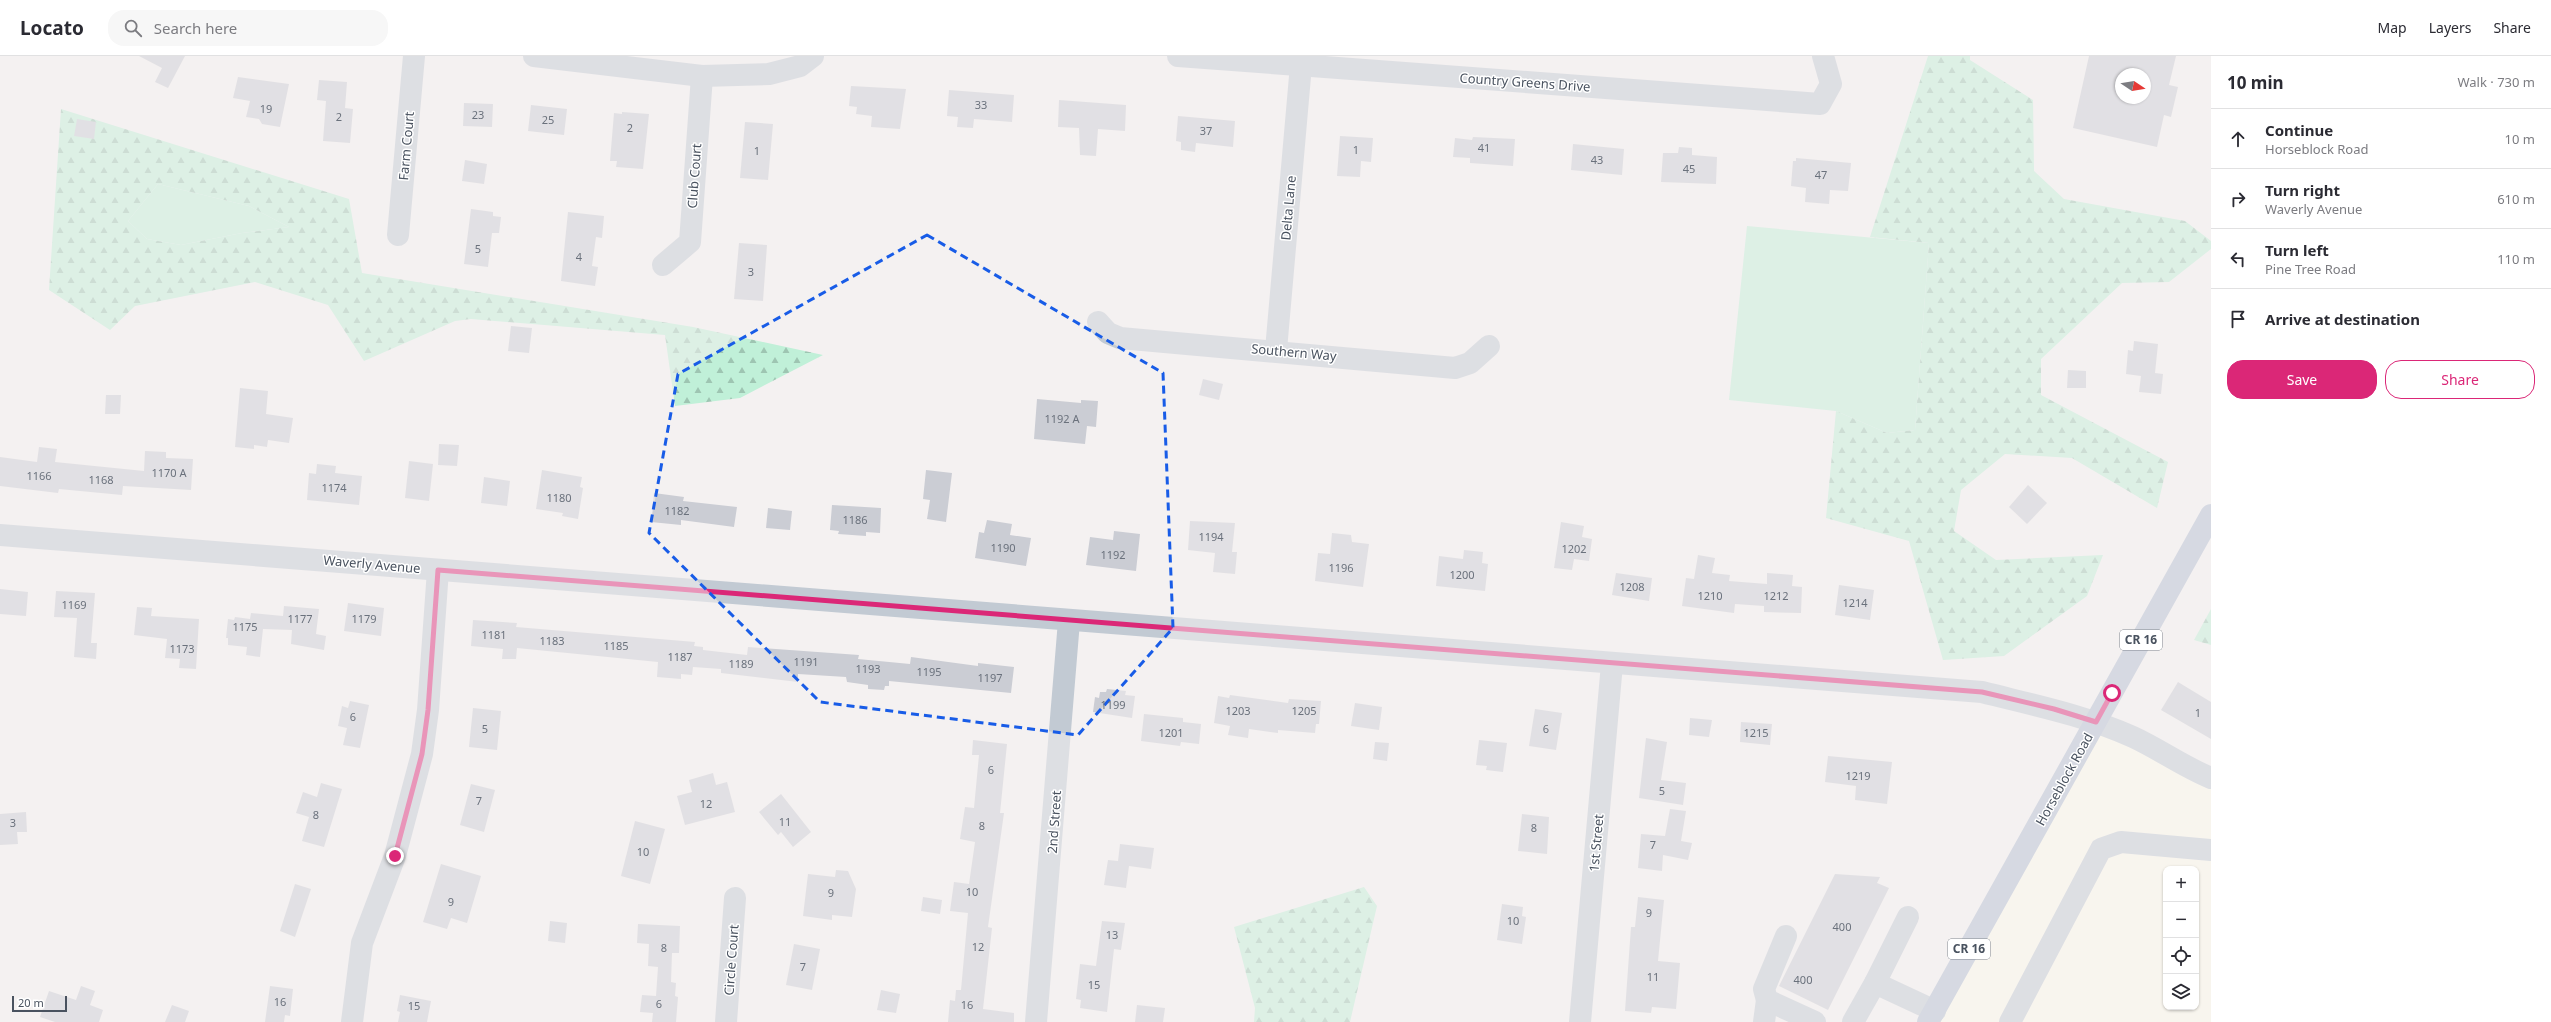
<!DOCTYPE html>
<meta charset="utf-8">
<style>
body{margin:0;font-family:"Noto Sans",sans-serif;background:#f7f7f7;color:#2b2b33}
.controls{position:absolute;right:12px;bottom:12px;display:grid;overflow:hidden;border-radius:8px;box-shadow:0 1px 3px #0004}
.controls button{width:36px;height:36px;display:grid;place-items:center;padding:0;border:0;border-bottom:1px solid #e1e1e2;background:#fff;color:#2b2b33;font:20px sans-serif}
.compass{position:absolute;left:2115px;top:12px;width:36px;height:36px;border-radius:50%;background:#fff;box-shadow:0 1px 3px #0004;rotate:102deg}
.scale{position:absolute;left:12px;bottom:10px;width:55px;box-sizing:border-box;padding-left:4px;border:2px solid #49525f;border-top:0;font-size:11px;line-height:14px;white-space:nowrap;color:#49525f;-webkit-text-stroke:3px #fff;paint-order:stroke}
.stop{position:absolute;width:12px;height:12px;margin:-9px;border:3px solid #db2777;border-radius:50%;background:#fff}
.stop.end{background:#db2777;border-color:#fff;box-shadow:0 1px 4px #0008}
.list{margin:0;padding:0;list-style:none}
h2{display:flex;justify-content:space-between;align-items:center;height:52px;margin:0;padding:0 16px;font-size:17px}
h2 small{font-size:13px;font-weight:400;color:#7c7c81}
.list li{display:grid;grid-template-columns:26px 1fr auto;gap:12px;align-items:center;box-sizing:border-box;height:60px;padding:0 16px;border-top:1px solid #e1e1e2}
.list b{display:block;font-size:15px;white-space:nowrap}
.list p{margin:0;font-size:13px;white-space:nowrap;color:#7c7c81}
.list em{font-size:13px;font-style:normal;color:#7c7c81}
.actions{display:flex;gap:8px;padding:12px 16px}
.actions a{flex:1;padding:9px 0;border:1px solid #db2777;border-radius:16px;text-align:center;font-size:14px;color:#db2777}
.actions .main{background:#db2777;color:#fff}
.icon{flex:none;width:22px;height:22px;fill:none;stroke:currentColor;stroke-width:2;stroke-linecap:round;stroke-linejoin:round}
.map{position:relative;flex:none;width:2211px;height:966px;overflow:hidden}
header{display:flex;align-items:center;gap:24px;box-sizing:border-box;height:56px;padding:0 20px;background:#fff;border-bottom:1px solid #e1e1e2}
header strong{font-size:19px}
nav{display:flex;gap:22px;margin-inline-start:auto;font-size:14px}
.search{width:280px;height:36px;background:#f7f7f7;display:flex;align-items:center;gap:10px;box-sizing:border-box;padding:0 14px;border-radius:16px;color:#7c7c81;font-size:15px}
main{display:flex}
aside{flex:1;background:#fff}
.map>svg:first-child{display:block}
.commercial{fill:#fdfaec;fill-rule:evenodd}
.green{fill:#c0f0d8}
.forest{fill:url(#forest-firs);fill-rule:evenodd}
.building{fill:#cbcdd4;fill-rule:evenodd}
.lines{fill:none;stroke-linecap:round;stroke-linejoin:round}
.minor{stroke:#c2cad3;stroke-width:22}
.major{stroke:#b1bdd0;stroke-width:22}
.route{stroke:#db2777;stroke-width:5}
.marked{fill:none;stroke:#185ce7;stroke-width:3;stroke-dasharray:8 5;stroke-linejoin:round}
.labels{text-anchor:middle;stroke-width:3;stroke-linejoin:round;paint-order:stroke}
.number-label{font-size:11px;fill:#6a717c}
.shield{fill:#fff;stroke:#80868f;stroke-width:1}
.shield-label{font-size:12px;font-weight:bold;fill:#49525f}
.street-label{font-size:13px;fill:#49525f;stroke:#fff}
</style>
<header>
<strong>Locato</strong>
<div class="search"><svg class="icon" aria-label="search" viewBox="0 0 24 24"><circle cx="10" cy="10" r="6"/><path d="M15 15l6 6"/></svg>Search here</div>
<nav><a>Map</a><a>Layers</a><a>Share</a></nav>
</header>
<main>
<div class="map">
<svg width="2211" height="966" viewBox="0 0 2211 966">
<defs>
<pattern id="forest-firs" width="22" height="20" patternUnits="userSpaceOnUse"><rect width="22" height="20" fill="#c0f0d8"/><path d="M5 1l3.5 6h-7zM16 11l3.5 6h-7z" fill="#9ec5b2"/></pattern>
</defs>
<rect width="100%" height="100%" fill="#f4f1f1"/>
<!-- commercial -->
<path class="commercial" d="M2096,666L2211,722V966H1928ZM2166,813H2196V951H2166Z"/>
<!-- green -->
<g class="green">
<polygon points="158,128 249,150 289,171 242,177 181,189 147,183 128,165"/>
<polygon points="1747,170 1929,187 1915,374 1887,377 1836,355 1729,344"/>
</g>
<!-- forest -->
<g class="forest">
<polygon points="1928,0 1970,0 1970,4 2033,44 2034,115 2064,143 2185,165 2211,185 2211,193 2169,226 2122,227 2041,303 2041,339 2168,406 2157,452 2072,402 2005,398 1961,434 1954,475 1996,504 2103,499 2087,540 2004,600 1943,604 1909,485 1826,462 1836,355 1887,377 1915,374 1929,187 1870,181"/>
<path d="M61,53L349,143L362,217L693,271L823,299L740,342L675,350L665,279L471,263L455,265L364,305L328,249L255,226L135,250L110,274L49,234ZM158,128L249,150L289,171L242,177L181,189L147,183L128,165Z"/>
<polygon points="2211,553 2211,589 2194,584"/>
<polygon points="1364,831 1377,850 1350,966 1254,966 1255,952 1234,871"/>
</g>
<!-- building -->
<g class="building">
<polygon points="139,0 185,0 168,32 155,26 162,12"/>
<path d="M2089,0H2176L2169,29L2178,31L2171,61L2164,59L2157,91L2073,72ZM2121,18H2145V42H2121Z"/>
<polygon points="238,21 289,28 280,71 262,68 259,63 246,61 250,45 233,42"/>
<polygon points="319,24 347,26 345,52 353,53 350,87 323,85 326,45 317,44"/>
<polygon points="851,30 906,33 900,73 871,71 872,60 856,58 857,51 849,50"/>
<polygon points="949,34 1014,39 1012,66 974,63 973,72 957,71 958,61 947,60"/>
<polygon points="1059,44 1126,49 1125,75 1098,73 1096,100 1080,99 1079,72 1058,71"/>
<polygon points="464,47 493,48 492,71 463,70"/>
<polygon points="531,49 567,53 564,79 528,75"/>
<polygon points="622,56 649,58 643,113 616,111 617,105 610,105 614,57 622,58"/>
<polygon points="1178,60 1235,65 1233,91 1196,87 1195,96 1181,94 1181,86 1176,85"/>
<polygon points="77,63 96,66 94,83 74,80"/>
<polygon points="745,66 773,68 768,124 740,122"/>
<polygon points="1340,80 1373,82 1371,106 1361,105 1360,121 1337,120"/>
<polygon points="1473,81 1515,83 1513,110 1470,107 1470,102 1453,101 1455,82 1472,84"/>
<polygon points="1573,88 1624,93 1622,119 1571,114"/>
<polygon points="1679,91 1692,92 1692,99 1717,101 1716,128 1661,126 1663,97 1678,97"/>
<polygon points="1796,102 1851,107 1848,135 1830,134 1829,148 1805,146 1806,132 1791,130 1793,105 1796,105"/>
<polygon points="465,104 487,108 484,128 462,125"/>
<polygon points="471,153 493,156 493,160 501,161 499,177 492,177 488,211 464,208"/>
<polygon points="568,156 604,160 602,182 596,181 592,210 598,211 595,230 561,225"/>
<polygon points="739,187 767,189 763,245 734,243"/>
<polygon points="511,270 532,272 529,297 508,295"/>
<polygon points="2134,285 2158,288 2155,317 2163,318 2161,338 2139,336 2141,320 2126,318 2128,294 2133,295"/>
<polygon points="2068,314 2086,315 2086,332 2067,332"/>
<polygon points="1203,323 1223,328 1219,344 1199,339"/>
<polygon points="240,332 268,335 266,358 293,362 289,387 268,384 267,391 254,389 254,393 235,391"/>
<polygon points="106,339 121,339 120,358 105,358"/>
<polygon points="1037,343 1081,347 1081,344 1098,345 1096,371 1087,370 1085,388 1034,383"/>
<polygon points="439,388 459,389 457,410 438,409"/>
<polygon points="39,391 57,393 55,406 144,415 145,395 166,396 166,402 193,403 191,434 123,430 122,439 59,433 58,437 0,430 0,401 37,406"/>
<polygon points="409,405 433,408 429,445 405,442"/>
<polygon points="317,408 336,410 335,417 362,420 359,449 307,444 309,417 316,418"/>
<polygon points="542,414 582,421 580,431 583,432 578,463 562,460 563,457 536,453"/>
<polygon points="926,414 952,417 946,466 927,463 930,444 923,443"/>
<polygon points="484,421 510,425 507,450 481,447"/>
<polygon points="2028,429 2047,447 2027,468 2009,451"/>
<polygon points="654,437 684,441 683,445 737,451 734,471 681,464 681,469 651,466"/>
<polygon points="832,449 881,452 880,477 866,476 866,480 838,478 839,475 830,474"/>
<polygon points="768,452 792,455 790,474 766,472"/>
<polygon points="987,464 1012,468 1010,479 1031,482 1026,510 975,502 979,476 984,477"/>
<polygon points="1190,465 1235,467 1232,496 1237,496 1235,518 1213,516 1215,497 1188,494"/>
<polygon points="1561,466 1584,470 1582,481 1592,483 1589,505 1574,503 1572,514 1554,512"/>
<polygon points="1114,475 1140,478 1136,515 1086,509 1090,481 1113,484"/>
<polygon points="1332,477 1351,479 1352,486 1369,488 1363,531 1315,525 1318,497 1330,498"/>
<polygon points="1464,494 1483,496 1482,507 1488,508 1485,535 1436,530 1439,500 1463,503"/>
<polygon points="1698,499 1715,502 1712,517 1730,519 1729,525 1767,528 1767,517 1793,519 1792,530 1802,531 1801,557 1764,556 1764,550 1735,548 1734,557 1682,550 1686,522 1694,523"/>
<polygon points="1616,517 1652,522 1649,545 1612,539"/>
<polygon points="1839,529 1874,534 1870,564 1835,559"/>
<polygon points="0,533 28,536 26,560 0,558"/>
<polygon points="56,535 95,537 91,587 97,587 96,603 74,601 77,562 54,561"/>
<polygon points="348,547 384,552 381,580 344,575"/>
<polygon points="284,550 319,553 316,578 326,580 324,594 291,588 292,574 263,573 260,601 246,599 247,591 228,589 228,582 226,582 228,563 234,564 235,561 250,563 251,557 283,560"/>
<polygon points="137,551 152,552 151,560 199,563 196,613 179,612 180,603 165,602 167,583 134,579"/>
<polygon points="473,564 517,567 516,571 695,586 694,590 703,591 703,594 747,599 748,591 859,599 858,603 910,608 911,601 978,610 978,607 1014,611 1011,637 889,625 889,630 885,630 884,634 868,633 868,629 847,626 846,621 798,618 798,626 721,617 721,613 693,611 692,619 681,618 681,623 657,621 658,606 517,592 516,603 502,603 503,593 471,590"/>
<polygon points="2178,626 2211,646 2211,683 2161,654"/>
<polygon points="1107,633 1126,635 1125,639 1135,640 1132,662 1093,656 1095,641 1099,642 1100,636 1106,636"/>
<polygon points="1230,639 1288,647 1289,643 1321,645 1319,668 1316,668 1315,677 1278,674 1278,677 1249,673 1248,682 1228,679 1230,670 1214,667 1218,640 1229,642"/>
<polygon points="350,645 369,649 360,692 343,689 347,672 338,670 342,650 348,652"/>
<polygon points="1355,647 1382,651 1379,674 1351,670"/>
<polygon points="473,652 501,655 497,694 469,691"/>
<polygon points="1535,653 1562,657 1556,694 1529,690"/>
<polygon points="1144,658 1183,662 1183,666 1201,668 1199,688 1181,686 1180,690 1141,685"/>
<polygon points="1690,662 1712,664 1709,681 1689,679"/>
<polygon points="1741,666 1772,668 1770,689 1740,686"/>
<polygon points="1646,682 1667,686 1661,724 1686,727 1683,749 1639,742"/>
<polygon points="973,684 1007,688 1000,757 1004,757 988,871 992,872 983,953 1014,957 1014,966 948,966 950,944 955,945 956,934 961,934 968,857 950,855 954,826 969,828 975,786 960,783 965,751 974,752 979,699 972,699"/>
<polygon points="1479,684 1507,687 1503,716 1486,714 1487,710 1476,709"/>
<polygon points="1375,686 1389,687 1387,705 1373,703"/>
<polygon points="1828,700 1892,706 1887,748 1855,744 1856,730 1825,726"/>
<polygon points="713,717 716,729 727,726 735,756 685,769 677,740 692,736 689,724"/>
<polygon points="321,727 342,733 324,791 302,785 309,761 296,757 303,736 317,741"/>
<polygon points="471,728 495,734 484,776 460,769"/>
<polygon points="781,738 811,776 793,791 781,776 778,779 759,756"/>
<polygon points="1670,753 1686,755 1681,785 1692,787 1688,804 1663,799 1662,815 1638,812 1641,778 1665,780"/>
<polygon points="26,756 27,776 17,776 18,788 0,789 0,758"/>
<polygon points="1522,758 1549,761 1547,798 1518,795"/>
<polygon points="635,765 665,773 650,828 621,820"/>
<polygon points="1120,788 1154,792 1151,813 1129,810 1126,832 1104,829 1108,804 1118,805"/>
<polygon points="441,808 481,820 467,867 451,862 447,873 423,866"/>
<polygon points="836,814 848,815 856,833 852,861 832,859 832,864 803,860 808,818 835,821"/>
<polygon points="1835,818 1880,821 1877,827 1889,832 1828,954 1779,930"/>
<polygon points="295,828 311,833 295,881 280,875"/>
<polygon points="923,841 942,844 940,858 921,855"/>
<polygon points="1638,841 1664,844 1658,905 1680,907 1676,953 1652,951 1651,957 1625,955 1631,871 1635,871"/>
<polygon points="1502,848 1523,851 1522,860 1526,861 1522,888 1497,884"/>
<polygon points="550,865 567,867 565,887 548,885"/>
<polygon points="1102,865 1125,867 1121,894 1114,893 1107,956 1080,952 1081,944 1076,943 1080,908 1096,910"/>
<polygon points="638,868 680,870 679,897 672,897 671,926 676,927 675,940 678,941 676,966 652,966 653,957 640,956 642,939 656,940 658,911 648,910 649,888 637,887"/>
<polygon points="794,888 820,893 812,934 786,929"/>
<polygon points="81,930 95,935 90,949 103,954 99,966 55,966 40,961 49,935 76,944"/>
<polygon points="270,930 293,933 290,960 285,959 284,966 265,966"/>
<polygon points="881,934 900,938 896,957 877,954"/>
<polygon points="400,939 431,945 427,966 398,966 400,956 397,955"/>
<polygon points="172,949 189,955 185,966 165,966"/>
<polygon points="1137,949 1165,952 1163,966 1135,966"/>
</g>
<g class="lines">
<!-- minor -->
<g class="minor">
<polyline points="534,0 702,20 769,18 800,10 813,0"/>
<polyline points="1178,0 1820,48 1831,28 1823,0"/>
<polyline points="398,179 414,0"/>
<polyline points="663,209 690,186 702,20"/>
<polyline points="1098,266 1108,277 1120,282 1455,312 1470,307 1489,290"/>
<polyline points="1276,294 1301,9"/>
<path d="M0,479L1982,636C2033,649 2084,659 2133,681C2159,693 2184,711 2211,722"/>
<polyline points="1786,880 1764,933 1767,944 1815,966"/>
<polyline points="1875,927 1908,861"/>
<polyline points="352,966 362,887 395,800 422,698 428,654 438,514"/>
<polyline points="726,966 735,842"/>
<polyline points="1036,966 1069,565"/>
<polyline points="1580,966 1612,608"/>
<polyline points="1764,966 1767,944"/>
<polyline points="1853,966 1875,927 1935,955"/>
<polyline points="2010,966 2101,793 2121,786 2211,794"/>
</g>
<!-- major -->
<polyline class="major" points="1928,966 2211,459"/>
</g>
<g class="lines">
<!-- route -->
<polyline class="route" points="395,800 422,698 428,654 438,514 1982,636 2054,653 2096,666 2112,637"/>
</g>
<!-- marked area -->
<path d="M0 0H2211V966H0ZM927,179L1163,317L1173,572L1078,679L820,646L649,477L678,318Z" fill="#f4f1f1" fill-opacity=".55" fill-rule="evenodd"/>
<path class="marked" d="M927,179L1163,317L1173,572L1078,679L820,646L649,477L678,318Z"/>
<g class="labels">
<!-- number labels -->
<g class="number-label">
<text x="981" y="53">33</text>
<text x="266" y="57">19</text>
<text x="478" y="63">23</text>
<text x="339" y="65">2</text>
<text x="548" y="68">25</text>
<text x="630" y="76">2</text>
<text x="1206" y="79">37</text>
<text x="1484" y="96">41</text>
<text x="1356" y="98">1</text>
<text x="757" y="99">1</text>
<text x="1597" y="108">43</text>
<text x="1689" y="117">45</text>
<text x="1821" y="123">47</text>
<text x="478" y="197">5</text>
<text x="579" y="205">4</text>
<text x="751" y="220">3</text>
<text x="1062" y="367">1192 A</text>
<text x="169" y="421">1170 A</text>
<text x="39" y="424">1166</text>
<text x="101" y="428">1168</text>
<text x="334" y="436">1174</text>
<text x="559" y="446">1180</text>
<text x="677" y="459">1182</text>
<text x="855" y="468">1186</text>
<text x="1211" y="485">1194</text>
<text x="1003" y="496">1190</text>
<text x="1574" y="497">1202</text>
<text x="1113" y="503">1192</text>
<text x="1341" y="516">1196</text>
<text x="1462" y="523">1200</text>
<text x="1632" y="535">1208</text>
<text x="1710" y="544">1210</text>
<text x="1776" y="544">1212</text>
<text x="1855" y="551">1214</text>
<text x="74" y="553">1169</text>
<text x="300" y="567">1177</text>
<text x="364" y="567">1179</text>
<text x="245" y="575">1175</text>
<text x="494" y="583">1181</text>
<text x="552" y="589">1183</text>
<text x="616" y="594">1185</text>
<text x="182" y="597">1173</text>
<text x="680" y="605">1187</text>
<text x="806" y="610">1191</text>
<text x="741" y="612">1189</text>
<text x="868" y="617">1193</text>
<text x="929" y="620">1195</text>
<text x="990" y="626">1197</text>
<text x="1113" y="653">1199</text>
<text x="1238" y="659">1203</text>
<text x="1304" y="659">1205</text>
<text x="2198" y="661">1</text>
<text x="353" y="665">6</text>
<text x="485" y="677">5</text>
<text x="1546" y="677">6</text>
<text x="1171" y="681">1201</text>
<text x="1756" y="681">1215</text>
<text x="991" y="718">6</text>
<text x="1858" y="724">1219</text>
<text x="1662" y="739">5</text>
<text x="479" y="749">7</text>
<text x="706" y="752">12</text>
<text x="316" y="763">8</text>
<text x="785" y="770">11</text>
<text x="13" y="771">3</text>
<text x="982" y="774">8</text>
<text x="1534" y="776">8</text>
<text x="1653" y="793">7</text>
<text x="643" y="800">10</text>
<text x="972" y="840">10</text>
<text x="831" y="841">9</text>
<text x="451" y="850">9</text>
<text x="1649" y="861">9</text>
<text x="1513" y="869">10</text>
<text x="1842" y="875">400</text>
<text x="1112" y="883">13</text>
<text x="978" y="895">12</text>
<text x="664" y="896">8</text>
<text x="803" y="915">7</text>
<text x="1653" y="925">11</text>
<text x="1803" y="928">400</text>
<text x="1094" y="933">15</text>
<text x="280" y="950">16</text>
<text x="659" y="952">6</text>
<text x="967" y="953">16</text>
<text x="414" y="954">15</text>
</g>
<!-- shield labels -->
<g class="shield">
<rect x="2120" y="574" width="42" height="20" rx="3"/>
<rect x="1948" y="883" width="42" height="20" rx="3"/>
</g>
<g class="shield-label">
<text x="2141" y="588">CR 16</text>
<text x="1969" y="897">CR 16</text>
</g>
<!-- street labels -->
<g class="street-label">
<text transform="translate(1525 26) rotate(4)" y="5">Country Greens Drive</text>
<text transform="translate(406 90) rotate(-85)" y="5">Farm Court</text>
<text transform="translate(694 120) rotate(-86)" y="5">Club Court</text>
<text transform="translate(1288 152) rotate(-85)" y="5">Delta Lane</text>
<text transform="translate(1294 296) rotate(5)" y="5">Southern Way</text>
<text transform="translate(372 508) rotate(5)" y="5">Waverly Avenue</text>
<text transform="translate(2064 723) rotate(-61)" y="5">Horseblock Road</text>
<text transform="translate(1054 766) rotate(-86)" y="5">2nd Street</text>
<text transform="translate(1596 787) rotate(-85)" y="5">1st Street</text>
<text transform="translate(731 904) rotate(-86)" y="5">Circle Court</text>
</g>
</g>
</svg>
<div class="controls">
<button>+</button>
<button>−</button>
<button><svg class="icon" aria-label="locate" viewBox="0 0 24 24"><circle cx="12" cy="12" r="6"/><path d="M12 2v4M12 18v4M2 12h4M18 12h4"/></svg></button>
<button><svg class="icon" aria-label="layers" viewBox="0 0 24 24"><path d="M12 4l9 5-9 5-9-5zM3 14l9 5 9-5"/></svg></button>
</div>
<svg class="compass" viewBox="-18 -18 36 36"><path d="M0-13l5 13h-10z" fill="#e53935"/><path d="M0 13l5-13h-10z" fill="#7c7c81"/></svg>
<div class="scale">20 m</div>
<div class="stop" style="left:2112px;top:637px"></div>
<div class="stop end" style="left:395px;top:800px"></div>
</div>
<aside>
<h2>10 min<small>Walk · 730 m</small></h2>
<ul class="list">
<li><svg class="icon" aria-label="ahead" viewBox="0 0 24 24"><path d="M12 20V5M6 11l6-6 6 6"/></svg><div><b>Continue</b><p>Horseblock Road</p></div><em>10 m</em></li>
<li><svg class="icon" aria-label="right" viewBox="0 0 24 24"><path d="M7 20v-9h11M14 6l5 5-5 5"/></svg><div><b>Turn right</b><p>Waverly Avenue</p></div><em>610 m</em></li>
<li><svg class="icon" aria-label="left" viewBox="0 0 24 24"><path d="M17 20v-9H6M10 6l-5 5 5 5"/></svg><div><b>Turn left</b><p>Pine Tree Road</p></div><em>110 m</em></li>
<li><svg class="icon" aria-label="arrive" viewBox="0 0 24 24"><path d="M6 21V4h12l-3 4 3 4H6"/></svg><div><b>Arrive at destination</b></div></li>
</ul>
<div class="actions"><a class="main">Save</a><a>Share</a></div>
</aside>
</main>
